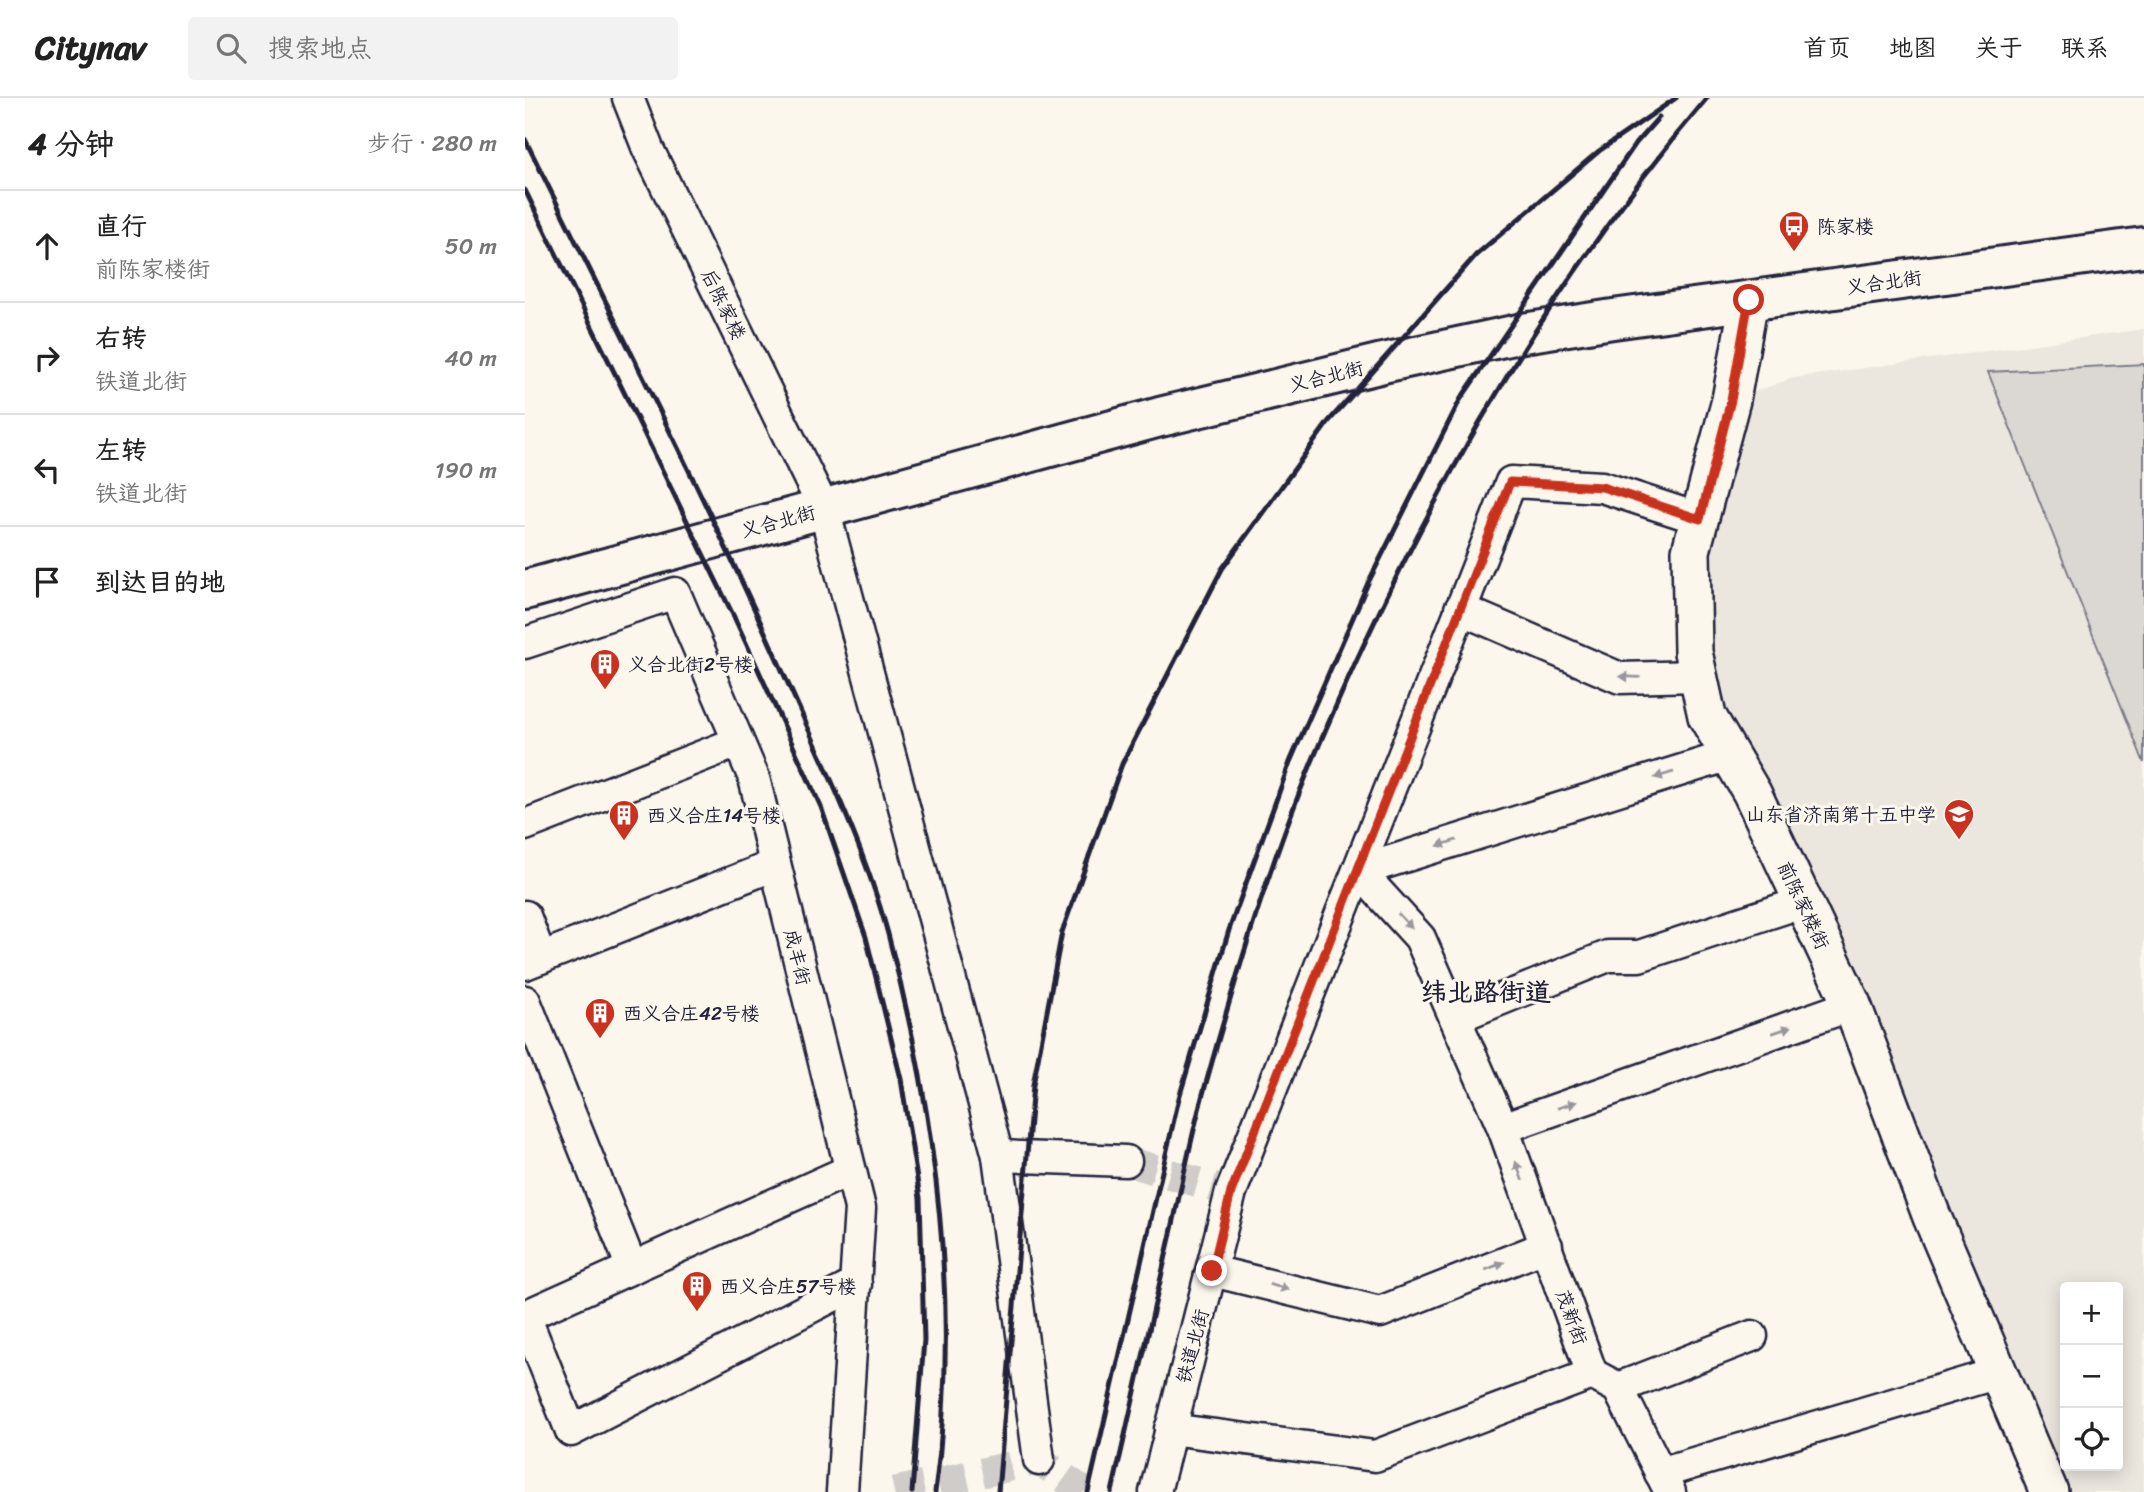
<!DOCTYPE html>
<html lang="zh">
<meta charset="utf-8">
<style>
body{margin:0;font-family:Sriracha,"LXGW WenKai TC",sans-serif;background:#f2f2f2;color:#222}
.controls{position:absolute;right:21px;bottom:21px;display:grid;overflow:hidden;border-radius:7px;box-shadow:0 4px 18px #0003}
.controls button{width:63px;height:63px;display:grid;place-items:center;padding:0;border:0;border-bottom:2px solid #e0e0e0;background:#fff;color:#222;font:35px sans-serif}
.stop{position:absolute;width:21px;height:21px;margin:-16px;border:5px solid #c8321e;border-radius:50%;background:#fff}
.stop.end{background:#c8321e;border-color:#fff;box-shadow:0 2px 7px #0008}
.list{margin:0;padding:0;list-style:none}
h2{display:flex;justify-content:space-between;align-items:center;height:91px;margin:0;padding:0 28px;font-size:30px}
h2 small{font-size:23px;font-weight:400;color:#767676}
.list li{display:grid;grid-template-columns:46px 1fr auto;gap:21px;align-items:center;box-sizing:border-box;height:112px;padding:0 28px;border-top:2px solid #e0e0e0}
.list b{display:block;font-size:26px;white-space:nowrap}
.list p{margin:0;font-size:23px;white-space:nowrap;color:#767676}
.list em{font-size:23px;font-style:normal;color:#767676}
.icon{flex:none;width:38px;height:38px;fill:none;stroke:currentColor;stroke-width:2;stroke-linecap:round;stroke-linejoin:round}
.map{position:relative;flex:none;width:1619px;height:1394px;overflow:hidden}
header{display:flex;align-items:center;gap:42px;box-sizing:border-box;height:98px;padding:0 35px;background:#fff;border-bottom:2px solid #e0e0e0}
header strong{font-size:33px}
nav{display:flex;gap:38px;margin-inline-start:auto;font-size:24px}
.search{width:490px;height:63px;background:#f2f2f2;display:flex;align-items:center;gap:18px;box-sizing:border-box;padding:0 24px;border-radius:7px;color:#767676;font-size:26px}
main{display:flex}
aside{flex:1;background:#fff}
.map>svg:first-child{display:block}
.built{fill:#ebe7df;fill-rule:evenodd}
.garden{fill:#dbd8d3;stroke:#7e7d87;stroke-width:2}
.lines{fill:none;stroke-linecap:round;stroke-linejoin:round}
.minor-tunnel{stroke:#d0ccc9;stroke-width:30;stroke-dasharray:30 15;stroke-linecap:butt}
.minor-casing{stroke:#22223b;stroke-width:35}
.tertiary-casing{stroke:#22223b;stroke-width:42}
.secondary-casing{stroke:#22223b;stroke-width:44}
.minor{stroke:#fbf7ec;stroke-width:30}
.tertiary{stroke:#fbf7ec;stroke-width:37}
.secondary{stroke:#fbf7ec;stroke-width:38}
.rail{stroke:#22223b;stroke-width:5}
.oneway{fill:#99979c}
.route{stroke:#c8321e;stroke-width:9}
.labels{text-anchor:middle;stroke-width:6;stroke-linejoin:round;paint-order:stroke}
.poi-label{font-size:19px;fill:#22223b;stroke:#fbf7ec;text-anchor:start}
.street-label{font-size:19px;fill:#22223b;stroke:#fbf7ec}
.district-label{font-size:26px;font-weight:bold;fill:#22223b;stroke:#fbf7ec}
</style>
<header>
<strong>Citynav</strong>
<div class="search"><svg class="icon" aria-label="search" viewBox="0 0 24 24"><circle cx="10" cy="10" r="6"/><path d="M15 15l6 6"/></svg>搜索地点</div>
<nav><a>首页</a><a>地图</a><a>关于</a><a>联系</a></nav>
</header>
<main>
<aside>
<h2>4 分钟<small>步行 · 280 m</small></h2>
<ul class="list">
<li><svg class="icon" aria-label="ahead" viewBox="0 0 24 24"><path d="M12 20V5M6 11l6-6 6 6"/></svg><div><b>直行</b><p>前陈家楼街</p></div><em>50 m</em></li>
<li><svg class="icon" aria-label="right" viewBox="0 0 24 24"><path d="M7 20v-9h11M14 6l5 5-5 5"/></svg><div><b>右转</b><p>铁道北街</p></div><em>40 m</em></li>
<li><svg class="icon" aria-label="left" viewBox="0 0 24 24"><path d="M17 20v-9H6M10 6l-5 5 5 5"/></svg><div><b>左转</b><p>铁道北街</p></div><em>190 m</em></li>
<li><svg class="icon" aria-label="arrive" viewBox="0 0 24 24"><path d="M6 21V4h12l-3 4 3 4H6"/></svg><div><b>到达目的地</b></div></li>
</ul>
</aside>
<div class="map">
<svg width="1619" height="1394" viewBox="0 0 1619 1394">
<rect width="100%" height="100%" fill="#fbf7ec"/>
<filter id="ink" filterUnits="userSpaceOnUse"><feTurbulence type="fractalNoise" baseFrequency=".0143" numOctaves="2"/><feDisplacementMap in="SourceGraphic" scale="14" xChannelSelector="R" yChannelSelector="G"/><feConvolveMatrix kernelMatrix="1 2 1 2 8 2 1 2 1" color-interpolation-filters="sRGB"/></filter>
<g filter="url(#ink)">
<!-- built -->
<path class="built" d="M1619,231V1394H1533L1173,578L1206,302L1268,280ZM1540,1189H1593V1368H1540Z"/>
<!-- garden -->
<polygon class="garden" points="1619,266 1619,665 1463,274"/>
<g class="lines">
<!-- minor-tunnel -->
<g class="minor-tunnel">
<polyline points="601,1063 706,1094"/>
<polyline points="369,1394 514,1362 559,1394"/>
</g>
<!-- minor casing -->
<g class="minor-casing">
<g id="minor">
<polyline points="103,0 123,51 299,411 473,1058 514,1362"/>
<polyline points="935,511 1095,580 1173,578"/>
<polyline points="0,545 150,495 229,680 335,1110 317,1394"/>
<polyline points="0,727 213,644"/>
<polyline points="0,818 16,860"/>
<polyline points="0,866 250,767"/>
<polyline points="0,903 107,1170"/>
<polyline points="930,920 1083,858 1114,858 1278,804"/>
<polyline points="978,1030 1327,907"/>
<polyline points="473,1058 601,1063"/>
<polyline points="687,1173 855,1214 1022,1148"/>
<polyline points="0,1218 46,1333 331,1186"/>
<polyline points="0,1218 325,1072"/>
<polyline points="1067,1276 978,1030 895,840 834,773 1205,657"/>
<polyline points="1067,1276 1093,1290 1145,1394"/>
<polyline points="1093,1290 1227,1238"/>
<polyline points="645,1331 850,1358 1067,1276"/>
<polyline points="1135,1375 1473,1275"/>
<polyline points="630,1394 706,1094 986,384 1077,389 1175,421"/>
</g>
</g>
<!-- tertiary casing -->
<g class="tertiary-casing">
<polyline id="tertiary" points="1224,202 1206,302 1166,453 1168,554 1182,618 1227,695 1327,907 1407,1119 1524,1394"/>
</g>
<!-- secondary casing -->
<g class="secondary-casing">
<polyline id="secondary" points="0,492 635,319 858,265 998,235 1088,221 1619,149"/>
</g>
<!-- minor -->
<use href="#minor" class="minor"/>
<!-- tertiary -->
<use href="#tertiary" class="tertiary"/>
<!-- secondary -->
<use href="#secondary" class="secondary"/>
<!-- rail -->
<g class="rail">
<path d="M0,41C88,220 180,398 261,581C298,664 339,748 363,836C411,1017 436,1208 410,1394"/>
<polyline points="0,92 211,523 296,709 341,839 376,981 395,1100 399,1242 387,1394"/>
<polyline points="473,1394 508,987 537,834 597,666 697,471 804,323 951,157 1074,53 1151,0"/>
<polyline points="563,1394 654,1000 704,832 765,664 843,485 935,302 1111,45 1134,19"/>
<path d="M587,1394C607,1306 627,1219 647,1131C657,1086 666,1040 678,996C709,885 742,772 786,666C886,427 1014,198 1182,0"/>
</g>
</g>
<!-- one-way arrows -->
<defs><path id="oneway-solid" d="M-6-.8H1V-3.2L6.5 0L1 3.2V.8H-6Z" transform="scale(1.75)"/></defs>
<g class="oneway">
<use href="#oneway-solid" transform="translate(1105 579) rotate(-178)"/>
<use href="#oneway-solid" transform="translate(1139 677) rotate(163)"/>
<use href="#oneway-solid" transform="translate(922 745) rotate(163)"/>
<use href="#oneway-solid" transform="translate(880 823) rotate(47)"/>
<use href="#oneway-solid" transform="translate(1257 932) rotate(-19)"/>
<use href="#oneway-solid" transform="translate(1042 1007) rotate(-19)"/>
<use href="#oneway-solid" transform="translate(994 1073) rotate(-110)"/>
<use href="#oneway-solid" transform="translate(970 1168) rotate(-22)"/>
<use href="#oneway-solid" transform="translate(754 1189) rotate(14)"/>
</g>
</g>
<g class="lines" filter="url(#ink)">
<!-- route -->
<polyline class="route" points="687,1173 706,1094 985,384 1077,389 1175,421 1206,302 1224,202"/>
</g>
<!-- icons -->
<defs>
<g id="bus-pin" transform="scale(1.575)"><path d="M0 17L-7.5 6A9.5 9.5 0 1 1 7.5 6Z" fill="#c8321e" stroke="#fbf7ec"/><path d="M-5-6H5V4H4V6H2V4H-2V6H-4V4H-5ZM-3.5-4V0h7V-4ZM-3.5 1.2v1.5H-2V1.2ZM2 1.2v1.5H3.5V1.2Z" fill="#fff"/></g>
<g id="building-pin" transform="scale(1.575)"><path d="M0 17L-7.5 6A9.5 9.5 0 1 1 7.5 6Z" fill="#c8321e" stroke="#fbf7ec"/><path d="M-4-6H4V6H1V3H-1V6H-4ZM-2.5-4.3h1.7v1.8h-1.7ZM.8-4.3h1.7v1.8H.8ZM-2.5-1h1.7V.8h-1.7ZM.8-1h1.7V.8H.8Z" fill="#fff"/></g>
<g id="school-pin" transform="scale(1.575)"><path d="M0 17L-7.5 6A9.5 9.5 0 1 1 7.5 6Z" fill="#c8321e" stroke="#fbf7ec"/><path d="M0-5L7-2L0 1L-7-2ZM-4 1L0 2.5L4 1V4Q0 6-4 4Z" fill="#fff"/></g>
</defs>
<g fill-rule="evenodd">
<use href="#bus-pin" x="1269" y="128"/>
<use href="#building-pin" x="80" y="566"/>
<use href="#school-pin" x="1434" y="716"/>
<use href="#building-pin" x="99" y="717"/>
<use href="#building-pin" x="75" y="915"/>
<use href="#building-pin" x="172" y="1188"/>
</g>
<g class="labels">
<!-- poi labels -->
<g class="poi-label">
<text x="1292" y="135">陈家楼</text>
<text x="103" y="573">义合北街2号楼</text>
<text x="1411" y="723" text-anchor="end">山东省济南第十五中学</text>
<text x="122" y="724">西义合庄14号楼</text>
<text x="98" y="922">西义合庄42号楼</text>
<text x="195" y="1195">西义合庄57号楼</text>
</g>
<!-- street labels -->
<g class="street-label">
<text transform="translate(1359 184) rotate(-8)" y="7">义合北街</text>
<text transform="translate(199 206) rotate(64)" y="7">后陈家楼</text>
<text transform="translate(801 278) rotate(-14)" y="7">义合北街</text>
<text transform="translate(253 423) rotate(-15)" y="7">义合北街</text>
<text transform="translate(1279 807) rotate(65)" y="7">前陈家楼街</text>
<text transform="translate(273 859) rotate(76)" y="7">成丰街</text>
<text transform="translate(1047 1219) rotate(70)" y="7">茂新街</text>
<text transform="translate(667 1248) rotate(-75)" y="7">铁道北街</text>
</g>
<!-- district labels -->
<g class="district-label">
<text x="961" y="903">纬北路街道</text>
</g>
</g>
</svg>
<div class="controls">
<button>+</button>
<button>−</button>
<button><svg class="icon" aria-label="locate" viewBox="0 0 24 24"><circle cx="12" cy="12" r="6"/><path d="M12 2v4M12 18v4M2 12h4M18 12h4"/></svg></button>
</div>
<div class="stop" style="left:1224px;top:202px"></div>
<div class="stop end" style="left:687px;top:1173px"></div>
</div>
</main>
